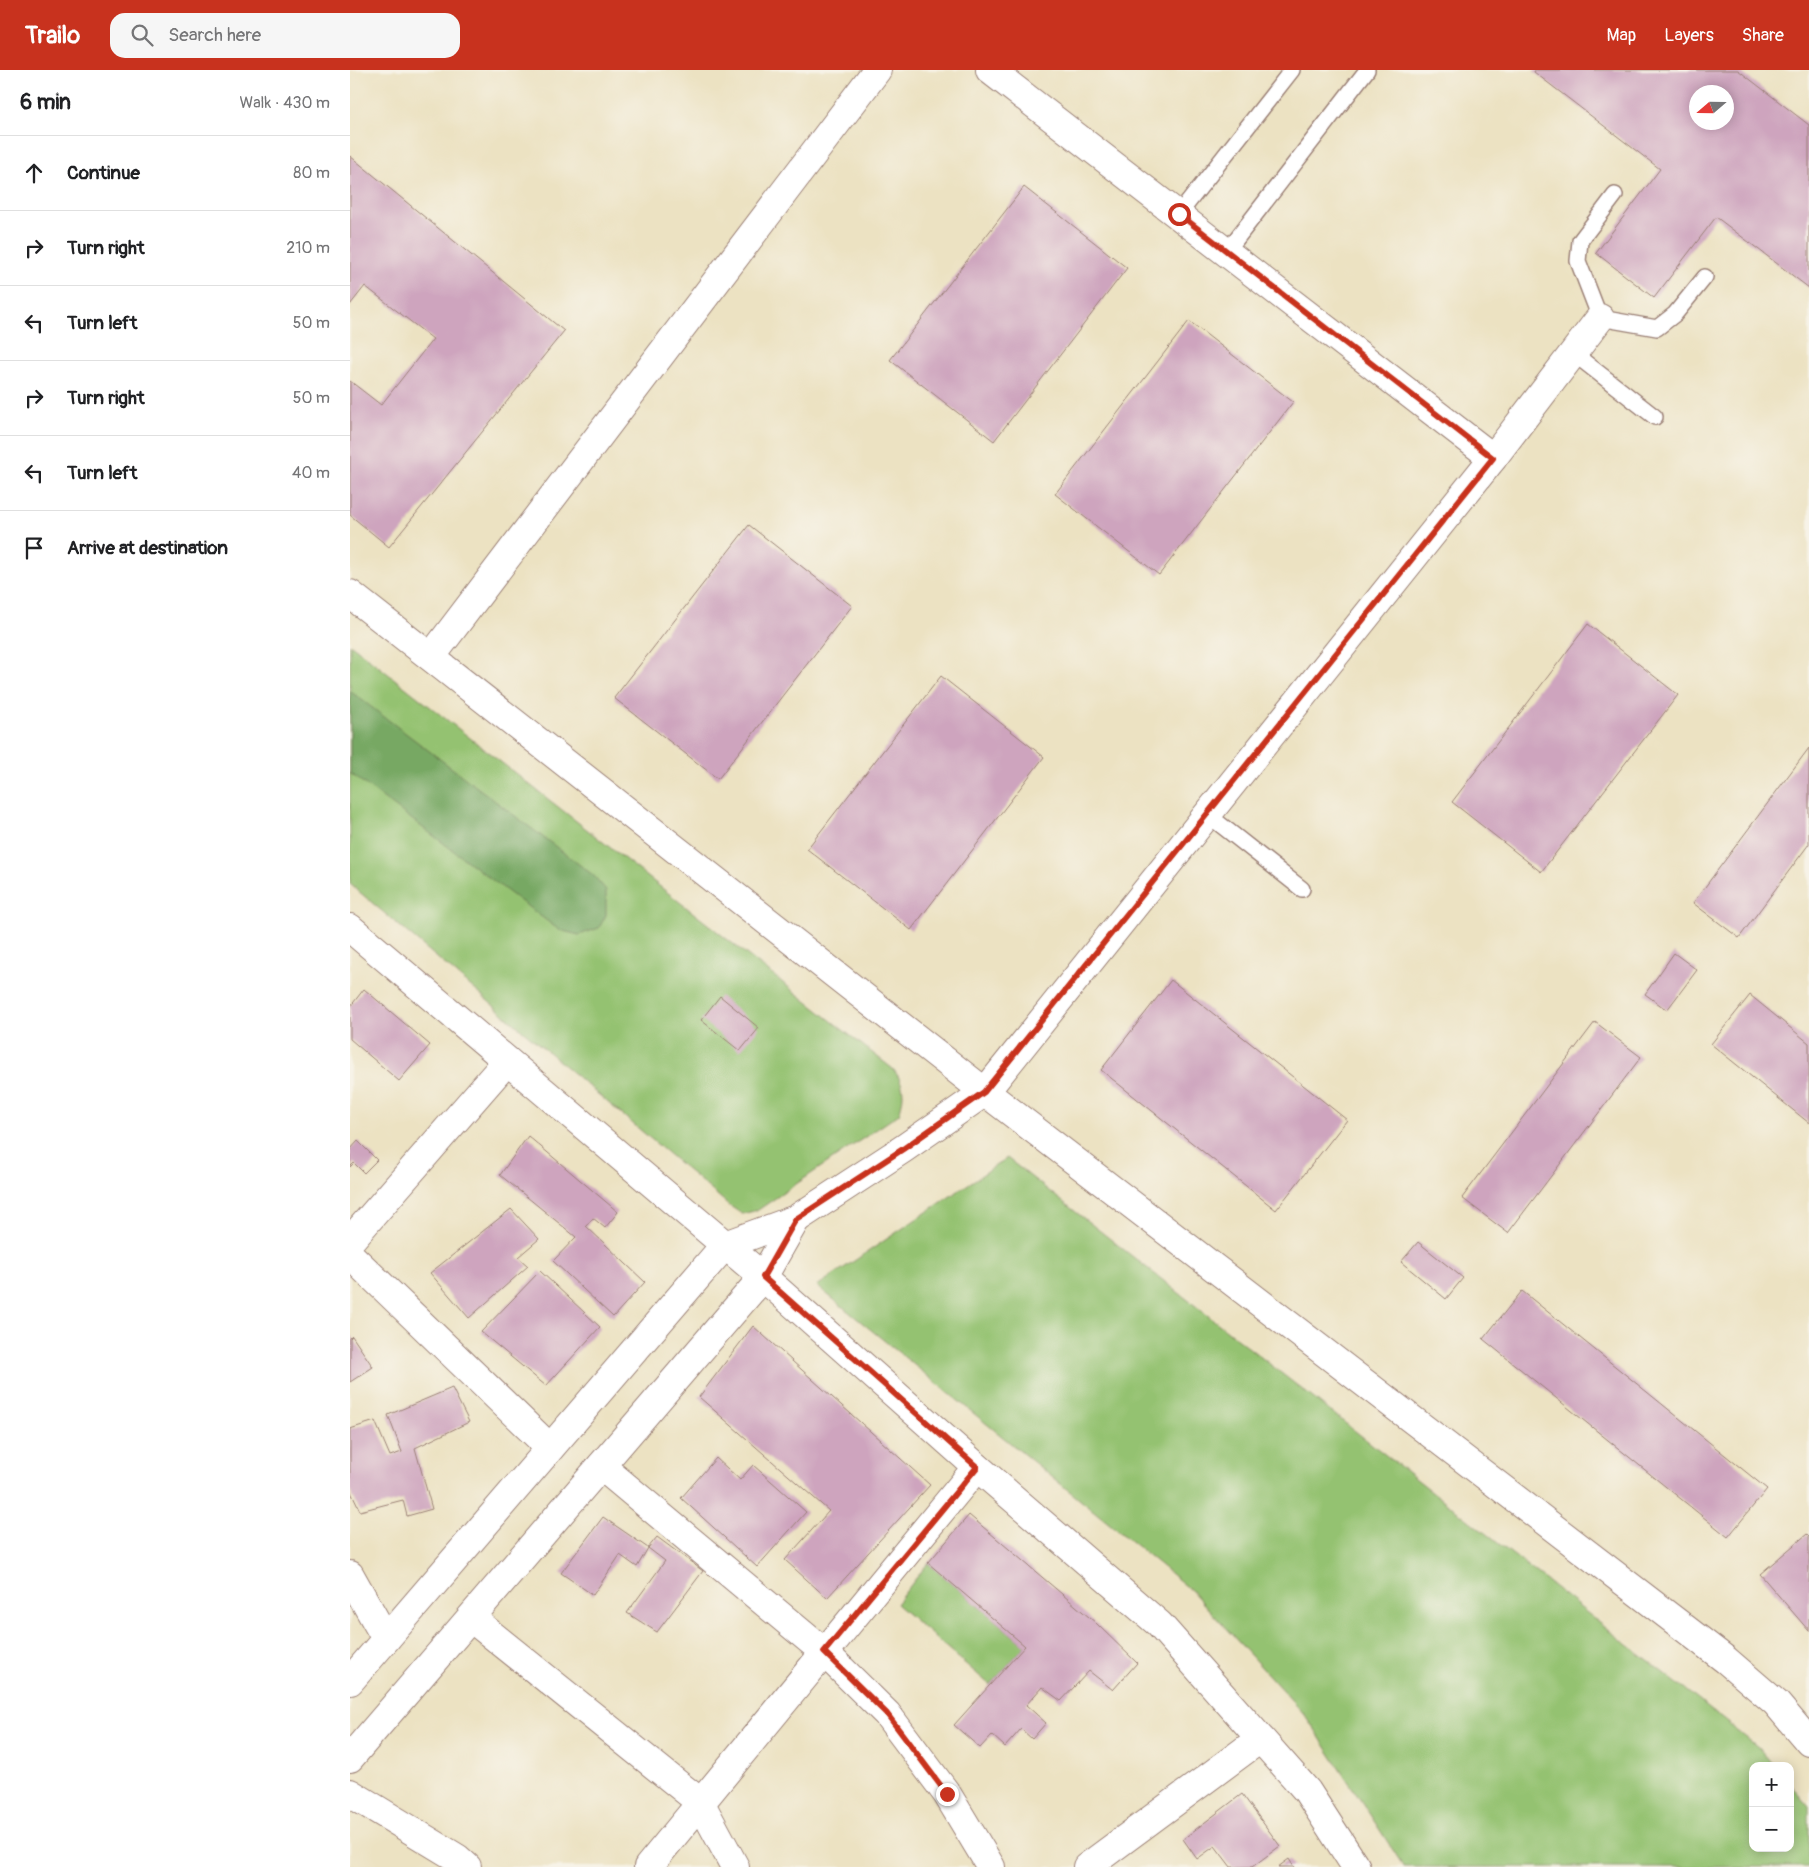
<!DOCTYPE html>
<meta charset="utf-8">
<style>
body{margin:0;font-family:Pangolin,sans-serif;background:#f6f6f6;color:#202124}
.controls{position:absolute;right:15px;bottom:15px;display:grid;overflow:hidden;border-radius:10px;box-shadow:0 2px 12px #0003}
.controls button{width:45px;height:45px;display:grid;place-items:center;padding:0;border:0;border-bottom:1px solid #e0e0e0;background:#fff;color:#202124;font:25px sans-serif}
.compass{position:absolute;left:1339px;top:15px;width:45px;height:45px;border-radius:50%;background:#fff;box-shadow:0 2px 12px #0003;rotate:250deg}
.stop{position:absolute;width:15px;height:15px;margin:-11px;border:4px solid #c8321e;border-radius:50%;background:#fff}
.stop.end{background:#c8321e;border-color:#fff;box-shadow:0 1px 5px #0008}
.list{margin:0;padding:0;list-style:none}
h2{display:flex;justify-content:space-between;align-items:center;height:65px;margin:0;padding:0 20px;font-size:21px}
h2 small{font-size:16px;font-weight:400;color:#757577}
.list li{display:grid;grid-template-columns:32px 1fr auto;gap:15px;align-items:center;box-sizing:border-box;height:75px;padding:0 20px;border-top:1px solid #e0e0e0}
.list b{display:block;font-size:19px;white-space:nowrap}
.list em{font-size:16px;font-style:normal;color:#757577}
.icon{flex:none;width:28px;height:28px;fill:none;stroke:currentColor;stroke-width:2;stroke-linecap:round;stroke-linejoin:round}
.map{position:relative;flex:none;width:1459px;height:1797px;overflow:hidden}
header{display:flex;align-items:center;gap:30px;box-sizing:border-box;height:70px;padding:0 25px;background:#c8321e;color:#fff}
header strong{font-size:24px}
nav{display:flex;gap:28px;margin-inline-start:auto;font-size:18px}
.search{width:350px;height:45px;background:#f6f6f6;display:flex;align-items:center;gap:12px;box-sizing:border-box;padding:0 18px;border-radius:15px;color:#757577;font-size:19px}
main{display:flex}
aside{flex:1;background:#fff}
.map>svg:first-child{display:block}
.green{fill:#94c271;stroke:#6f704e}
.forest{fill:#77a863;stroke:#606447}
.building{fill:#cea4be;fill-rule:evenodd}
.lines{fill:none;stroke-linecap:round;stroke-linejoin:round}
.service-casing{stroke:#9b8076;stroke-width:18}
.minor-casing{stroke:#9b8076;stroke-width:30}
.tertiary-casing{stroke:#9b8076;stroke-width:30}
.service{stroke:#fff;stroke-width:15}
.minor{stroke:#fff;stroke-width:28}
.tertiary{stroke:#fff;stroke-width:28}
.route{stroke:#c8321e;stroke-width:6}
</style>
<header>
<strong>Trailo</strong>
<div class="search"><svg class="icon" aria-label="search" viewBox="0 0 24 24"><circle cx="10" cy="10" r="6"/><path d="M15 15l6 6"/></svg>Search here</div>
<nav><a>Map</a><a>Layers</a><a>Share</a></nav>
</header>
<main>
<aside>
<h2>6 min<small>Walk · 430 m</small></h2>
<ul class="list">
<li><svg class="icon" aria-label="ahead" viewBox="0 0 24 24"><path d="M12 20V5M6 11l6-6 6 6"/></svg><div><b>Continue</b></div><em>80 m</em></li>
<li><svg class="icon" aria-label="right" viewBox="0 0 24 24"><path d="M7 20v-9h11M14 6l5 5-5 5"/></svg><div><b>Turn right</b></div><em>210 m</em></li>
<li><svg class="icon" aria-label="left" viewBox="0 0 24 24"><path d="M17 20v-9H6M10 6l-5 5 5 5"/></svg><div><b>Turn left</b></div><em>50 m</em></li>
<li><svg class="icon" aria-label="right" viewBox="0 0 24 24"><path d="M7 20v-9h11M14 6l5 5-5 5"/></svg><div><b>Turn right</b></div><em>50 m</em></li>
<li><svg class="icon" aria-label="left" viewBox="0 0 24 24"><path d="M17 20v-9H6M10 6l-5 5 5 5"/></svg><div><b>Turn left</b></div><em>40 m</em></li>
<li><svg class="icon" aria-label="arrive" viewBox="0 0 24 24"><path d="M6 21V4h12l-3 4 3 4H6"/></svg><div><b>Arrive at destination</b></div></li>
</ul>
</aside>
<div class="map">
<svg width="1459" height="1797" viewBox="0 0 1459 1797">
<rect width="100%" height="100%" fill="#f7f3e8"/>
<filter id="ink" filterUnits="userSpaceOnUse"><feTurbulence type="fractalNoise" baseFrequency=".02" numOctaves="2"/><feDisplacementMap in="SourceGraphic" scale="10" xChannelSelector="R" yChannelSelector="G"/><feConvolveMatrix kernelMatrix="1 2 1 2 8 2 1 2 1" color-interpolation-filters="sRGB"/></filter>
<filter id="wash" filterUnits="userSpaceOnUse"><feTurbulence type="fractalNoise" baseFrequency=".0096" numOctaves="4" result="noise"/><feDisplacementMap in="SourceGraphic" scale="20" xChannelSelector="R" yChannelSelector="G"/><feGaussianBlur stdDeviation="1.12" result="paint"/><feColorMatrix in="noise" values="0 0 0 0 0 0 0 0 0 0 0 0 0 0 0 0 0 1.4 0 .05"/><feComposite in="paint" operator="in"/></filter>
<g filter="url(#wash)">
<rect width="100%" height="100%" fill="#ece2c2"/>
<!-- green -->
<g class="green">
<path d="M0,574L543,999C555,1014 555,1026 549,1044L408,1140L392,1144L380,1136L0,814Z"/>
<polygon points="657,1088 1408,1677 1424,1696 1403,1696 1403,1778 1440,1778 1440,1714 1459,1736 1459,1797 1054,1797 955,1645 841,1520 467,1216"/>
<polygon points="578,1493 675,1576 640,1615 546,1534"/>
</g>
<!-- forest -->
<polygon class="forest" points="0,621 243,805 256,820 256,845 249,858 229,865 209,860 0,703"/>
<g id="blocks">
<!-- building -->
<g class="building">
<path d="M1185,0H1388L1459,55V218L1366,147L1304,228L1246,183L1310,99L1184,2ZM1346,22H1376V52H1346Z"/>
<polygon points="0,86 214,261 39,477 0,445 0,311 31,335 83,269 15,216 0,235"/>
<polygon points="674,117 777,198 644,371 540,290"/>
<polygon points="839,251 943,332 809,505 705,424"/>
<polygon points="399,455 502,536 368,709 264,628"/>
<polygon points="1238,554 1328,625 1191,802 1102,732"/>
<polygon points="591,606 694,687 561,860 457,779"/>
<polygon points="1459,678 1459,774 1389,868 1343,833"/>
<polygon points="1324,883 1347,900 1317,940 1295,924"/>
<polygon points="821,910 997,1050 926,1140 751,1000"/>
<polygon points="14,919 80,975 49,1011 0,969 0,937"/>
<polygon points="1400,925 1459,973 1459,1053 1361,974"/>
<polygon points="370,926 409,958 390,981 351,950"/>
<polygon points="1245,952 1291,987 1158,1163 1112,1128"/>
<polygon points="178,1066 268,1142 255,1158 243,1148 236,1156 295,1212 263,1247 203,1191 226,1167 150,1105"/>
<polygon points="8,1071 27,1090 14,1103 4,1093 0,1097 0,1080"/>
<polygon points="161,1139 189,1169 168,1187 178,1196 119,1248 80,1203"/>
<polygon points="1068,1172 1113,1208 1096,1229 1051,1192"/>
<polygon points="190,1201 250,1257 196,1316 131,1262"/>
<polygon points="1172,1221 1417,1419 1378,1467 1133,1269"/>
<polygon points="403,1256 580,1415 477,1528 435,1490 479,1441 349,1327"/>
<polygon points="2,1266 23,1297 0,1312 0,1268"/>
<polygon points="102,1318 119,1352 65,1378 82,1439 57,1446 53,1430 10,1441 0,1420 0,1359 25,1351 40,1386 52,1382 38,1345"/>
<polygon points="366,1388 390,1410 403,1395 456,1442 407,1497 331,1428"/>
<polygon points="619,1445 746,1553 787,1593 763,1620 739,1601 711,1631 692,1617 676,1635 696,1653 682,1669 671,1659 655,1677 642,1665 630,1678 604,1655 675,1576 578,1493"/>
<polygon points="253,1447 298,1478 287,1497 270,1485 243,1525 211,1503"/>
<polygon points="1457,1464 1459,1466 1459,1561 1410,1504"/>
<polygon points="307,1467 353,1501 307,1562 277,1543 315,1491 298,1478"/>
<polygon points="892,1724 930,1776 902,1797 881,1797 865,1776 847,1789 833,1769"/>
<polygon points="939,1789 944,1797 928,1797"/>
</g>
</g>
</g>
<g filter="url(#ink)">
<use href="#blocks" fill-opacity="0" stroke="#9b8076" stroke-width="1"/>
<g class="lines">
<!-- service casing -->
<g class="service-casing">
<g id="service">
<polyline points="1265,125 1230,171 1228,191 1250,248 1307,258 1325,244 1355,207"/>
<polyline points="829,144 942,0"/>
<polyline points="877,181 1017,0"/>
<polyline points="1223,283 1305,347"/>
<polyline points="857,744 952,819"/>
</g>
</g>
<!-- minor casing -->
<g class="minor-casing">
<g id="minor">
<polyline points="640,0 1143,388"/>
<polyline points="0,524 635,1022 1376,1590 1426,1633 1459,1672"/>
<polyline points="81,587 527,0"/>
<polyline points="0,1171 157,991"/>
<polyline points="0,1185 200,1378"/>
<polyline points="251,1396 474,1582 537,1644 597,1724 641,1797"/>
<polyline points="0,1505 36,1569"/>
<polyline points="121,1548 350,1732 385,1797"/>
<polyline points="0,1611 375,1175 446,1149 553,1079 635,1022 1143,388 1250,248"/>
<polyline points="0,1688 413,1207 446,1149"/>
<polyline points="0,1723 107,1788 117,1797"/>
<polyline points="298,1797 627,1397"/>
<polyline points="737,1797 910,1669"/>
</g>
</g>
<!-- tertiary casing -->
<g class="tertiary-casing">
<polyline id="tertiary" points="0,858 413,1207 627,1397 809,1554 957,1721 1006,1797"/>
</g>
<!-- service -->
<use href="#service" class="service"/>
<!-- minor -->
<use href="#minor" class="minor"/>
<!-- tertiary -->
<use href="#tertiary" class="tertiary"/>
</g>
</g>
<g class="lines" filter="url(#ink)">
<!-- route -->
<polyline class="route" points="597,1724 537,1644 474,1582 627,1397 413,1207 446,1149 553,1079 634,1022 1143,388 829,144"/>
</g>
</svg>
<div class="controls">
<button>+</button>
<button>−</button>
</div>
<svg class="compass" viewBox="-18 -18 36 36"><path d="M0-13l5 13h-10z" fill="#e53935"/><path d="M0 13l5-13h-10z" fill="#757577"/></svg>
<div class="stop" style="left:829px;top:144px"></div>
<div class="stop end" style="left:597px;top:1724px"></div>
</div>
</main>
